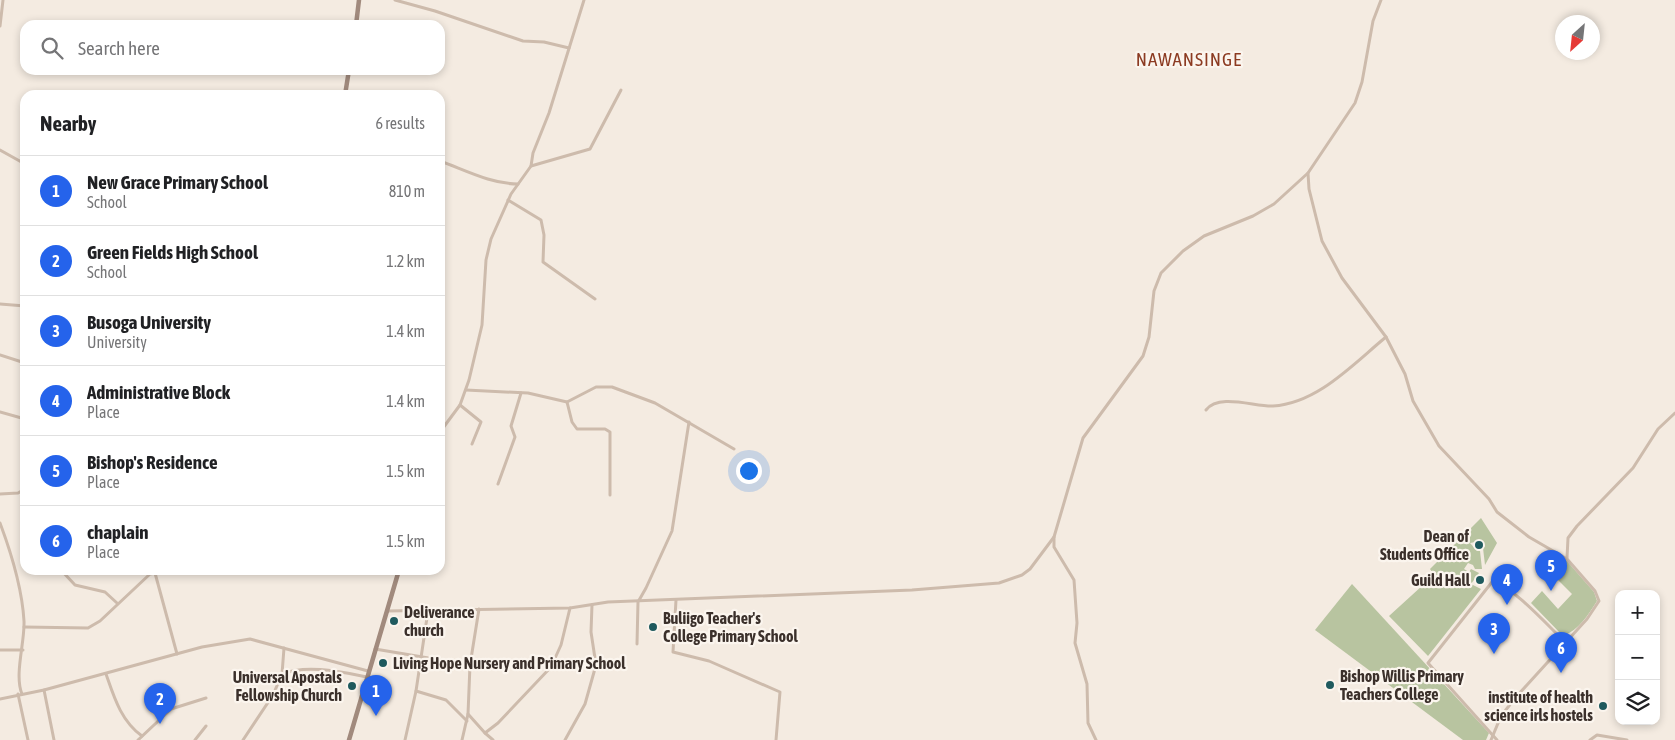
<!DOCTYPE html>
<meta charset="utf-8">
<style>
body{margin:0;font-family:"Asap Condensed",sans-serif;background:#f6f6f6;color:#202124}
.controls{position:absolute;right:15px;bottom:15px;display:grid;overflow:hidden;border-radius:10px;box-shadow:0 2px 8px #0003}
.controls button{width:45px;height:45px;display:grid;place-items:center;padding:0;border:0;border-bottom:1px solid #e0e0e0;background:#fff;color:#202124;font:25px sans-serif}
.compass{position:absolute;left:1555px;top:15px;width:45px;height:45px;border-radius:50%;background:#fff;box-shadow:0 2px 8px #0003;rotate:207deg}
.you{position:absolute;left:748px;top:470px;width:18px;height:18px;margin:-12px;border:4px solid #fff;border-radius:50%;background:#1a73e8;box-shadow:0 0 0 8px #1a73e833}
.badge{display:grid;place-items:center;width:32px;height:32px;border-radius:50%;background:#2563eb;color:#fff;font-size:16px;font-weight:700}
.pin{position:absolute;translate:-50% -41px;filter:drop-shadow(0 1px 2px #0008)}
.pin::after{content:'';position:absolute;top:26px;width:18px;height:15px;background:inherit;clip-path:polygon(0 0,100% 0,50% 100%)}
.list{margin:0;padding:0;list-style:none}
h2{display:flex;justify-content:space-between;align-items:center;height:65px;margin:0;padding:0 20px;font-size:21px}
h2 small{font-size:16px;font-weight:400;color:#757577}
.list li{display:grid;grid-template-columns:32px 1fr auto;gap:15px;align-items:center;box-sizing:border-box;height:70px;padding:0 20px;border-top:1px solid #e0e0e0}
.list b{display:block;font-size:19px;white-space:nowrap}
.list p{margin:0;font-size:16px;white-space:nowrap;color:#757577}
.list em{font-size:16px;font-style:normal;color:#757577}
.icon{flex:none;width:28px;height:28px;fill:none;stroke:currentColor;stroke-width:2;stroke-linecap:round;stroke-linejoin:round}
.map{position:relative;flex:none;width:1675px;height:740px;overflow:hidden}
.search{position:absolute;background:#fff;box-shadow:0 2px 8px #0003;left:20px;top:20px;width:425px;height:55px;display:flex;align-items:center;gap:12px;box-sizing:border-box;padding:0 18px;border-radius:15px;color:#757577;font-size:19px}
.panel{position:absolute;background:#fff;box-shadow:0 2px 8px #0003;left:20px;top:90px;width:425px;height:485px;border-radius:15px}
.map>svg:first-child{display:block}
.green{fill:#b8c4a0}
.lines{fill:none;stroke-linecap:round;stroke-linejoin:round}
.street{stroke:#cdbbac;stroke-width:3}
.secondary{stroke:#a18a7d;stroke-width:4.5}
.poi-dot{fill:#1f5a5e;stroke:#fbf5ee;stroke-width:2}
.labels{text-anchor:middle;stroke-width:4.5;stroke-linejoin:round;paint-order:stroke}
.poi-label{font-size:16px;font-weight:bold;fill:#3b302b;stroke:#fbf5ee;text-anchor:end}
.quarter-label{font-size:19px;letter-spacing:1px;fill:#8c3b22;stroke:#fbf5ee}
</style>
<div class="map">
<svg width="1675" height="740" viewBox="0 0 1675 740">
<rect width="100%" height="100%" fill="#f4ebe1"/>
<!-- green -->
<g class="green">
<polygon points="1481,518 1497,543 1485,565 1483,548 1485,546 1481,541 1470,543 1477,551 1480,551 1482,569 1475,569 1473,565 1468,563 1464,569 1469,572 1471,569 1479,573 1471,584 1481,589 1428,656 1389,616 1434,575 1430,569"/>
<path d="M1566,560L1594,592L1597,601C1588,615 1579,630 1563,636L1531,603L1542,591L1558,609L1572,594L1555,577Z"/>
<polygon points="1352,584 1489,733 1486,740 1463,740 1315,630"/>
</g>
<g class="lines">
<!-- street -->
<g class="street">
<polyline points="395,0 435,11 523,41 544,42 569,48"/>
<polyline points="1381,0 1373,21 1362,82 1355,103 1308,173 1309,189 1322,241 1342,278 1386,337 1405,374 1413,401 1439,446 1489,499 1497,512 1529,537 1567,559 1595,591 1599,601 1587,619 1516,697 1501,716 1491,740"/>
<polyline points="0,26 3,0"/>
<polyline points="0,150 25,164"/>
<path d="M440,161C465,170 491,184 518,184"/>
<polyline points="531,166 590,149 621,90"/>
<polyline points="508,200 541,220 544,235 543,262 595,299"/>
<polyline points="0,304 25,306"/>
<polyline points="0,355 25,363"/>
<polyline points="466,390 528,393 567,402 596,387 612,387 655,403 734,449"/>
<polyline points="567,402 572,422 577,429 605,429 610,432 610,495"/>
<polyline points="460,405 481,422 472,444"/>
<path d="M1206,410C1219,393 1255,407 1273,406C1318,403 1353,364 1386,337"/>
<polyline points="0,412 25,419"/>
<polyline points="440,432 460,405 469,380 482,325 486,260 491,239 511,194 531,166 533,153 549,113 584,0"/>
<polyline points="498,484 515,437 511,426 521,393"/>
<polyline points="0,494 18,493 25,489"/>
<path d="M0,523C12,555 22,587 24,621C25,642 14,675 22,694"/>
<polyline points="1567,558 1568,538 1577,526 1633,468 1658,429 1675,413"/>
<polyline points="61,570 75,585 105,592 117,603"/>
<polyline points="676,600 673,652 709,661 780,692 776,740"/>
<polyline points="387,611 570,608 608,602 912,590 999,583 1022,575 1030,569 1054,537"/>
<polyline points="428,611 416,691 446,700 467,721"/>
<polyline points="24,627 88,628 100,621 150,574 155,573 177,654"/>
<polyline points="637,644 638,602 646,588 672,531 689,422"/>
<polyline points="375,649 470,665"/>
<polyline points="0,650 23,650"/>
<path d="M106,674C114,697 121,721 142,736"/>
<polyline points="282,674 284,648"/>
<polyline points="44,690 54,740"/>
<polyline points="18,694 28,740"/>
<polyline points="0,699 44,690 202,647 250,639 368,671"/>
<polyline points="468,714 485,733 498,723 551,667 561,645 570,608"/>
<polyline points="485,733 493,740"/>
<polyline points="138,740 171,709 206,698"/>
<polyline points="195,740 206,726"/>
<path d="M243,740L273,695L282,674C307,664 341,672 367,677"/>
<polyline points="405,740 416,691"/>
<polyline points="462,740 468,714 470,665 479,609"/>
<polyline points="565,740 585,704 596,665 591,632 592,605"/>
<polyline points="1096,740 1088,723 1087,684 1075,643 1077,623 1074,580 1054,547 1054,537 1083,438 1143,356 1149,337 1154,291 1161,273 1183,251 1204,236 1253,216 1274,204 1308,173"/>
<path d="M1497,740L1428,663L1492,582C1511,584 1550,628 1565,642"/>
<polyline points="1590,740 1597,735 1627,740"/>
</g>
<!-- secondary -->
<g class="secondary">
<polyline points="356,25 359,0"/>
<polyline points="345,95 349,70"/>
<polyline points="349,740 399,570"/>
</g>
</g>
<!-- markers -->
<g class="poi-dot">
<circle cx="1479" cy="545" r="5"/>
<circle cx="1480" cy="580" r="5"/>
<circle cx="394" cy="621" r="5"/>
<circle cx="653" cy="627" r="5"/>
<circle cx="383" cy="663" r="5"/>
<circle cx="1330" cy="685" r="5"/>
<circle cx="352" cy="686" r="5"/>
<circle cx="1603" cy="706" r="5"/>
</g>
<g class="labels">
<!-- poi labels -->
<g class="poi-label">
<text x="1469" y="542">Dean of<tspan x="1469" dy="18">Students Office</tspan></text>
<text x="1470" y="586">Guild Hall</text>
<text x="404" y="618" text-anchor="start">Deliverance<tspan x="404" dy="18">church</tspan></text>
<text x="663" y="624" text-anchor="start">Buliigo Teacher's<tspan x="663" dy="18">College Primary School</tspan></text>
<text x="393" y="669" text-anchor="start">Living Hope Nursery and Primary School</text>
<text x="1340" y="682" text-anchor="start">Bishop Willis Primary<tspan x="1340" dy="18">Teachers College</tspan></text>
<text x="342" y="683">Universal Apostals<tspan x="342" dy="18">Fellowship Church</tspan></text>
<text x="1593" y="703">institute of health<tspan x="1593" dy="18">science irls hostels</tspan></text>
</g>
<!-- quarter labels -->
<g class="quarter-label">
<text x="1189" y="66">NAWANSINGE</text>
</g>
</g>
</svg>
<div class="controls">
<button>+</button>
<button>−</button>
<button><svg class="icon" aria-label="layers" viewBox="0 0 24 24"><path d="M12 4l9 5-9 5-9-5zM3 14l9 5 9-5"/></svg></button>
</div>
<svg class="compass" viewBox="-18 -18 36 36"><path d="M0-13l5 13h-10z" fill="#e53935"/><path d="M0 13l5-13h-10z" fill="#757577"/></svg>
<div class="you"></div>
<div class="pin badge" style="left:376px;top:716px">1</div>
<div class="pin badge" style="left:160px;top:724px">2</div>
<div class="pin badge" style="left:1494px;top:654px">3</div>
<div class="pin badge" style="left:1507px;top:605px">4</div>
<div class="pin badge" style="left:1551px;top:591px">5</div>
<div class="pin badge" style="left:1561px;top:673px">6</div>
<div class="search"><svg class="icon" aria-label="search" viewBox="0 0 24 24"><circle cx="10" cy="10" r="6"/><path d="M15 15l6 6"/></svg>Search here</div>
<section class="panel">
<h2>Nearby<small>6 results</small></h2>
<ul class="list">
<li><span class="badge">1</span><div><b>New Grace Primary School</b><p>School</p></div><em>810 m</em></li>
<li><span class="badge">2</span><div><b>Green Fields High School</b><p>School</p></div><em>1.2 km</em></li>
<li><span class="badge">3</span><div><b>Busoga University</b><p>University</p></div><em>1.4 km</em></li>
<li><span class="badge">4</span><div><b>Administrative Block</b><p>Place</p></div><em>1.4 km</em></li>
<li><span class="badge">5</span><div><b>Bishop's Residence</b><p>Place</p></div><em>1.5 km</em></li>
<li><span class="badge">6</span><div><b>chaplain</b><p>Place</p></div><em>1.5 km</em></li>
</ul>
</section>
</div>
